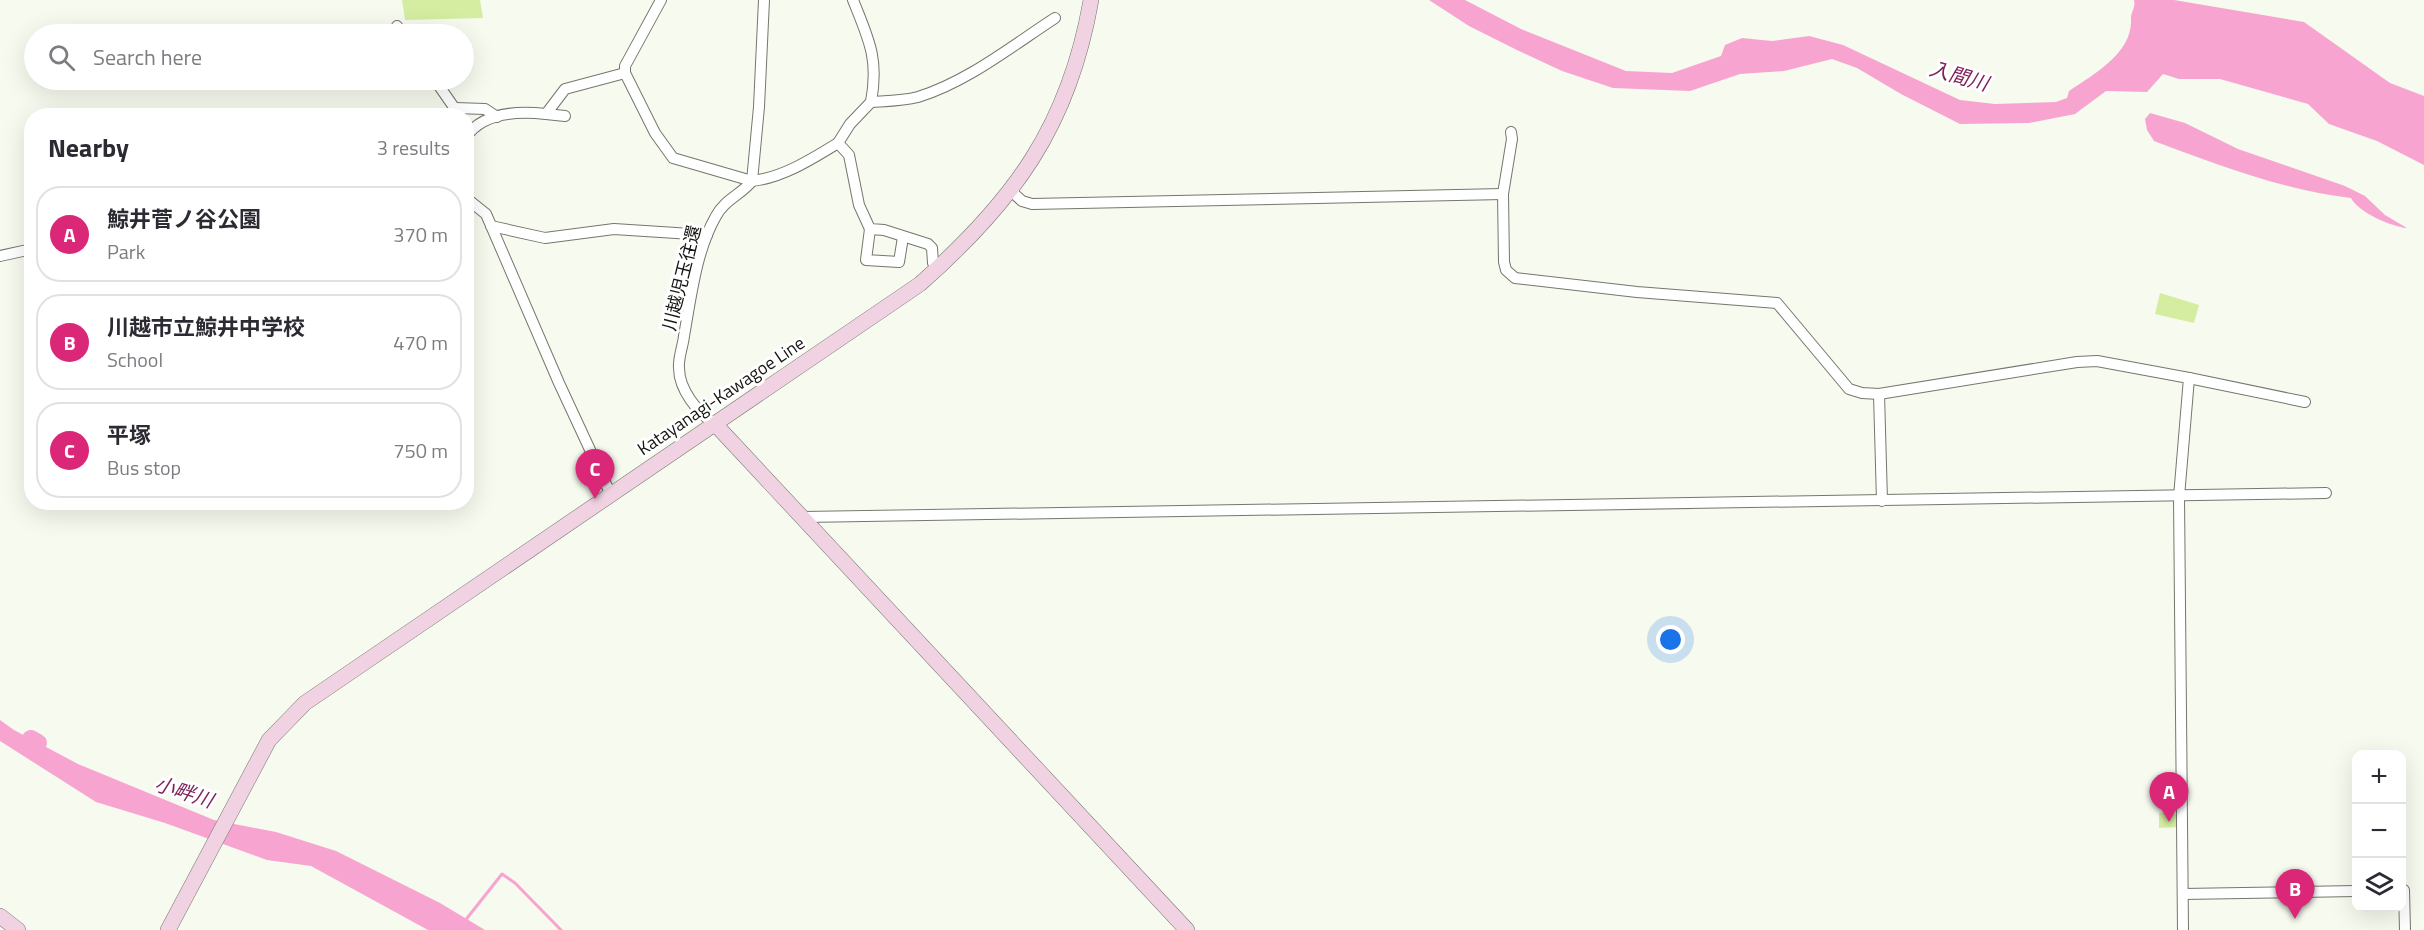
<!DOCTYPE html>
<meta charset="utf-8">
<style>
body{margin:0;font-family:"Titillium Web","Noto Sans JP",sans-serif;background:#f2f2f3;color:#2b2b33}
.controls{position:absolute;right:18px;bottom:18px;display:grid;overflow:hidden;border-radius:12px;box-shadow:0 6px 24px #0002}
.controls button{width:54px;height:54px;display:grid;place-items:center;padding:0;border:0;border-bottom:2px solid #e1e1e2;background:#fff;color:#2b2b33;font:30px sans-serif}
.you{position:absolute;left:1671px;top:640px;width:21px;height:21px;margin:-15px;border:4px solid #fff;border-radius:50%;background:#1a73e8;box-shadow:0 0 0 9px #1a73e833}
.badge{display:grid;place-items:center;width:39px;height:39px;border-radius:50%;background:#db2777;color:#fff;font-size:20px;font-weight:700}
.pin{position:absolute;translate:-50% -50px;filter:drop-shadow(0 2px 3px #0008)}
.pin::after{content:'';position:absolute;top:32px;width:21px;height:18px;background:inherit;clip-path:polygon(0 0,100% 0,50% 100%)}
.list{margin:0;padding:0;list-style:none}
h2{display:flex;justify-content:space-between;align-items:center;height:78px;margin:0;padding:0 24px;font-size:26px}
h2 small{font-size:20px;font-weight:400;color:#7c7c81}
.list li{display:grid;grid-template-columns:39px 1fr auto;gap:18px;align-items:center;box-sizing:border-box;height:96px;margin:0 12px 12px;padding:0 12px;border:2px solid #e1e1e2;border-radius:24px}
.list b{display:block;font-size:22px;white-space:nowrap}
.list p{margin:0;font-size:20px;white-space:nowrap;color:#7c7c81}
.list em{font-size:20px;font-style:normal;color:#7c7c81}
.icon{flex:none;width:33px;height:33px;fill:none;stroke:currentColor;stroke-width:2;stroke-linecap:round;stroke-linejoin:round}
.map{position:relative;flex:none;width:2424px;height:930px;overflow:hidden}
.search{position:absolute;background:#fff;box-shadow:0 6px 24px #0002;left:24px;top:24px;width:450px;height:66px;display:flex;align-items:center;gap:15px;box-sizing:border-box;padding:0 21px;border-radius:33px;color:#7c7c81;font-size:22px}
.panel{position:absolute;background:#fff;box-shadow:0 6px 24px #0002;left:24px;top:108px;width:450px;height:402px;border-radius:24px}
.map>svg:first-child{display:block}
.green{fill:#d5eda1}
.water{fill:#f7a5d0}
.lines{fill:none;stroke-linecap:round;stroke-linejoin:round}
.stream{stroke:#f7a5d0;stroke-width:3}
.river{stroke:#f7a5d0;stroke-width:18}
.street-casing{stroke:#74776d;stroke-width:12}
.secondary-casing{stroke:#74776d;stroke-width:16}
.street{stroke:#fff;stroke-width:10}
.secondary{stroke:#f0d2e3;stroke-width:15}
.labels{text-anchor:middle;stroke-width:6;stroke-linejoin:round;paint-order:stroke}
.street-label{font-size:18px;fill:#151612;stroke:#fff}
.water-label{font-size:20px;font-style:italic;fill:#80235b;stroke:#fff}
</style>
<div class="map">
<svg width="2424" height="930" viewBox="0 0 2424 930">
<rect width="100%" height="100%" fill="#f6faef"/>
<!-- green -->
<g class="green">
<polygon points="402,0 480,0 483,18 405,20"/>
<polygon points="2160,293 2199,305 2194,323 2155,314"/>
<polygon points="2173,812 2179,817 2179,827 2159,828 2159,813"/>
</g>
<!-- water -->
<g class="water">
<path d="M1429,0H1465L1521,29L1626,71L1672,73L1721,56L1725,45L1742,38L1772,41L1809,36L1843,45L1960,100L1995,104L2056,102L2067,98L2069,91C2095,73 2133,53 2131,18C2131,12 2136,7 2134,0H2174L2304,22L2390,83L2424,96V165L2377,141L2329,124L2308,104L2220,79H2179L2163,74L2147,92L2106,91L2075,114L2029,123L1960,124L1901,94L1857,68L1832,59L1784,71L1740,74L1690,91L1613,88L1562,71L1519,51L1469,26Z"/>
<path d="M2150,113L2185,123L2238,149L2345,186L2365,196L2385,215L2407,228C2392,227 2358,212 2351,198C2286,191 2215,164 2154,141L2147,130L2145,119Z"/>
<polygon points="0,720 14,730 78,764 214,820 276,832 336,851 440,903 485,930 428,930 311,866 267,860 165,823 96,802 0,741"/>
</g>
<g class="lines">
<!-- stream -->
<polyline class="stream" points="464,922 502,874 515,883 561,930"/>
<!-- river -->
<polyline class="river" points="31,739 38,743"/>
<!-- street casing -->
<g class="street-casing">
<g id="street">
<path d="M661,0L625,66V73L655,133L673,158L752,181C782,178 812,159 838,143"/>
<path d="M853,0C869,40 879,59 871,102"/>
<polyline points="397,26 403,34"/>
<polyline points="435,80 460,116"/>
<polyline points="455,108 485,109 497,117"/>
<polyline points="546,114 565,116"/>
<polyline points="1511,132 1512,139 1503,194 1504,262 1506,270 1515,278 1637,292 1777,303 1849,389 1862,393 1879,394 2077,362 2097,361 2189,378 2179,497 2183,930"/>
<path d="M466,137C483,112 519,111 546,114L565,89L625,73"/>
<polyline points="1011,191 1022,201 1032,204 1503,194"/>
<polyline points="466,198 486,214 559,383 611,495"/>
<polyline points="491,226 545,238 614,229 707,235"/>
<polyline points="870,229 866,260 899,262 903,237"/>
<polyline points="0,256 32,249"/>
<path d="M937,269L933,263L932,248L928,244L884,230L870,229L859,205L849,155L838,143L850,124L871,102C887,101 903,101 918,97C967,82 1012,46 1055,18"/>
<polyline points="2189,378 2305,402"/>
<polyline points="1879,394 1882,501"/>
<path d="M715,424C698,413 679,390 679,368C678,358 683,346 684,336C691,297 696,251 716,216C724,200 742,194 752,181L759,107L764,0"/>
<polyline points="803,517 2326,493"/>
<polyline points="2402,890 2404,890 2405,930"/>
<polyline points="2183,894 2356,891"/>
</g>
</g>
<!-- secondary casing -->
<g class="secondary-casing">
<g id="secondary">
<polyline points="715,424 1187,930"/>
<polyline points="0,916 18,930"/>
<path d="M168,930L269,740L305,703L920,284C1014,201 1069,126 1091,0"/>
</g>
</g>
<!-- street -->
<use href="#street" class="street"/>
<!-- secondary -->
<use href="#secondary" class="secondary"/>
</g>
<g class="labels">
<!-- street labels -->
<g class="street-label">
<text transform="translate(682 278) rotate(-76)" y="6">川越児玉往還</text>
<text transform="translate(721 396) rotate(-34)" y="6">Katayanagi-Kawagoe Line</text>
</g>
<!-- water labels -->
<g class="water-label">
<text transform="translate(1959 76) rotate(16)" y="7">入間川</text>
<text transform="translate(184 792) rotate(18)" y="7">小畔川</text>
</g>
</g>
</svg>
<div class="controls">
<button>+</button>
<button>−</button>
<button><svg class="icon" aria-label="layers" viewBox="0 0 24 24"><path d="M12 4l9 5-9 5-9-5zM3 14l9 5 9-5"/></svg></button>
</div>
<div class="you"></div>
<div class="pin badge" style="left:2169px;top:822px">A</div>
<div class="pin badge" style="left:2295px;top:919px">B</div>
<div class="pin badge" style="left:595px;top:499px">C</div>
<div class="search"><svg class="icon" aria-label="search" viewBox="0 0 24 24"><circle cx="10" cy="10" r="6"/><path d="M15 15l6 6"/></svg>Search here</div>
<section class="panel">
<h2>Nearby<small>3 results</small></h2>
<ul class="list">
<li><span class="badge">A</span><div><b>鯨井菅ノ谷公園</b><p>Park</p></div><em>370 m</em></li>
<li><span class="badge">B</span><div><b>川越市立鯨井中学校</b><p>School</p></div><em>470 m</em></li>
<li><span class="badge">C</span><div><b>平塚</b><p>Bus stop</p></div><em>750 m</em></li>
</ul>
</section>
</div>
